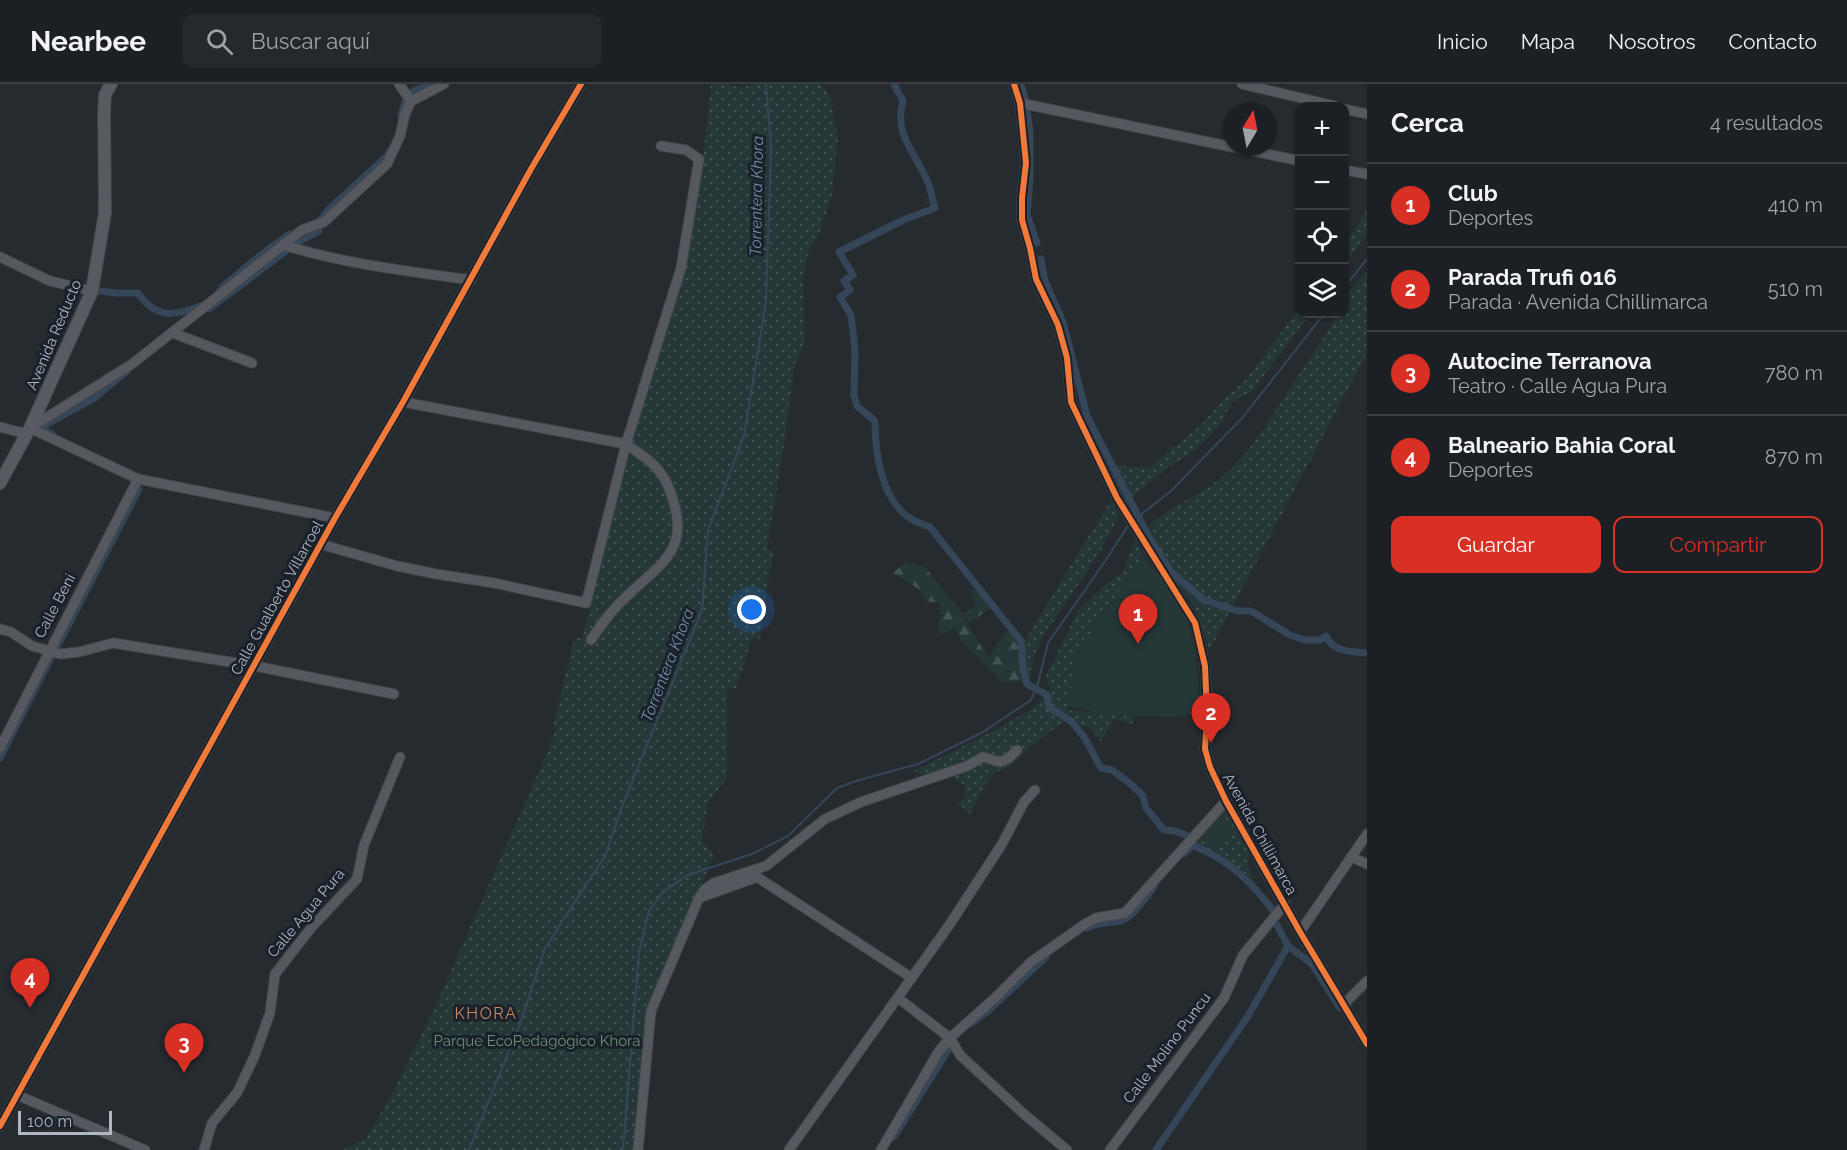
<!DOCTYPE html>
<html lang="es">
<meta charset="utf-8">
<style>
body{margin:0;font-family:Raleway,sans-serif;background:#25282c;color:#f1f3f6}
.controls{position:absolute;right:18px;top:18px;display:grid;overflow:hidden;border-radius:12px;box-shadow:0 2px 4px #0004}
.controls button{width:54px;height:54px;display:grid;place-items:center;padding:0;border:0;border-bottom:2px solid #3a3e41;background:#1c2024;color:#f1f3f6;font:30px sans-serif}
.compass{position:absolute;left:1223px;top:18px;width:54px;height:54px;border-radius:50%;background:#1c2024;box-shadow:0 2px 4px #0004;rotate:10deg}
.scale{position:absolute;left:18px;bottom:15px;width:94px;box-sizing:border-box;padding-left:6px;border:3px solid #afb7c2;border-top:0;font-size:16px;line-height:21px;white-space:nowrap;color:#afb7c2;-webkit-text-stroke:4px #1a212a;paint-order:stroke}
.you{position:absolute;left:752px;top:526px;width:21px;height:21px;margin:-15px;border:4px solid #fff;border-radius:50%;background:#1a73e8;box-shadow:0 0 0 9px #1a73e833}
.badge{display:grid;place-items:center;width:39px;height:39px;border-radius:50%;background:#d93025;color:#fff;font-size:20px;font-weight:700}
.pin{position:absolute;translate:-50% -50px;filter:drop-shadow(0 2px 3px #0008)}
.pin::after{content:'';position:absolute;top:32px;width:21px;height:18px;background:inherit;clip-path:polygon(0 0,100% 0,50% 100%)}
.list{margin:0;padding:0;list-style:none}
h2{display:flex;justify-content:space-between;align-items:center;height:78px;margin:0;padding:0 24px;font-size:26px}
h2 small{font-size:20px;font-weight:400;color:#a0a3a6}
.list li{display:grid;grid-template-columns:39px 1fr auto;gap:18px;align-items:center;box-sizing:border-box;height:84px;padding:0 24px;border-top:2px solid #3a3e41}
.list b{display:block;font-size:22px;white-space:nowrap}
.list p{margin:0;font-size:20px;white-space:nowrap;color:#a0a3a6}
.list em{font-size:20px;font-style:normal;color:#a0a3a6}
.actions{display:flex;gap:12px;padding:18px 24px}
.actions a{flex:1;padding:14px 0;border:2px solid #d93025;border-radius:12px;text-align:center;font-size:21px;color:#d93025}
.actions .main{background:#d93025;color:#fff}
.icon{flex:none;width:33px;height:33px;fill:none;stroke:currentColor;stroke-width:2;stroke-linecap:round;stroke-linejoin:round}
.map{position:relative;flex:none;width:1367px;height:1066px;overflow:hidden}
header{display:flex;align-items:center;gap:36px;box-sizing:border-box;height:84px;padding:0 30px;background:#1c2024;border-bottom:2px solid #3a3e41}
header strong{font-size:28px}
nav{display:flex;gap:33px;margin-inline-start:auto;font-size:21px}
.search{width:420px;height:54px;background:#25282c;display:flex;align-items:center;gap:15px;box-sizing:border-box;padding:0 21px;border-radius:12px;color:#a0a3a6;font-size:22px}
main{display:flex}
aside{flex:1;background:#1c2024}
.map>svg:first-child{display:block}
.grass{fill:url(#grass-dots)}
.forest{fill:url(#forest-firs)}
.garden{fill:#263737}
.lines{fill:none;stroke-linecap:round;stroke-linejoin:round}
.stream{stroke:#364659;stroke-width:2}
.canal{stroke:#364659;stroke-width:7}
.minor-casing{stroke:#44474b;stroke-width:11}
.major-casing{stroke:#43474d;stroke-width:14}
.minor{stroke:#55595f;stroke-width:9}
.major{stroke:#575b61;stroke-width:12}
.cycleway-casing{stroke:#1a212a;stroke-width:10}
.cycleway{stroke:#f17a3a;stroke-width:6}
.labels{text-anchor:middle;stroke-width:6;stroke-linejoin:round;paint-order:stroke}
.street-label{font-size:15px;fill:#afb7c2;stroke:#1a212a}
.park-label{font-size:15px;fill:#68916f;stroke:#1a212a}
.water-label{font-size:16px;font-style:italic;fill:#718aa4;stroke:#1a212a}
.neighbourhood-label{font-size:16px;letter-spacing:1.5px;fill:#ca8962;stroke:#1a212a}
</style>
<header>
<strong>Nearbee</strong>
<div class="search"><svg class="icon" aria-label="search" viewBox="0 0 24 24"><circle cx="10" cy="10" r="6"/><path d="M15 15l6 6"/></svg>Buscar aquí</div>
<nav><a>Inicio</a><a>Mapa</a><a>Nosotros</a><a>Contacto</a></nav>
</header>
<main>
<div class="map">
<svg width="1367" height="1066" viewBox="0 0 1367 1066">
<defs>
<pattern id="grass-dots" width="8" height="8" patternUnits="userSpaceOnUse" patternTransform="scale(1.5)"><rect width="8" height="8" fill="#263737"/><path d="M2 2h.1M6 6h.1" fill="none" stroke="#435252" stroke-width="1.8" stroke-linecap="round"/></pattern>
<pattern id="forest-firs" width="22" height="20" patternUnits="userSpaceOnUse" patternTransform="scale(1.5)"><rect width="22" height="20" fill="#263737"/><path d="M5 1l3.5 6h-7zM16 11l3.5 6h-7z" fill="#435252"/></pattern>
</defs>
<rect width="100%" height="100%" fill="#262b30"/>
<!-- grass -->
<g class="grass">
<polygon points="711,0 727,0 742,4 753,0 821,0 830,13 838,54 832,111 818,153 808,168 803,196 805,259 794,282 785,354 767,465 774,467 765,513 760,555 752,554 736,604 727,604 727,694 708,718 702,756 714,771 701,802 671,866 649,922 636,1066 343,1066 366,1054 392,1010 435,923 548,667 556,643 553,642 575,553 582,555 629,365 683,184 703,75"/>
<polygon points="1367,126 1367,149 1345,180 1345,161"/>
<path d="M1367,188V269L1209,567L1202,541L1193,520L1169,490L1143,449C1164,423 1193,416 1217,397C1252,370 1274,327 1298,292C1311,271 1327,251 1337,230H1344L1345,213Z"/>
<polygon points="1299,225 1300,230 1310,230 1252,307 1234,317 1224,332 1224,336 1197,365 1169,383 1137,409 1127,421 1107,380 1148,384 1201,341 1222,317 1243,299"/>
<polygon points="1111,416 1119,432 1099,470 1042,554 1033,575 1028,606 1023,597 1019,566"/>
<polygon points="1136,455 1143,472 1074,573 1069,622 1066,626 1134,633 1133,640 1114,635 1101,658 1089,643 1064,637 1029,664 1011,682 994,689 983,704 970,730 958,719 965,713 965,703 944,685 925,692 914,687 995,646 1036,622 1050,606 1046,592 1078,527 1105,501 1122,489"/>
<polygon points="1223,728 1227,730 1249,770 1248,779 1253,795 1214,768 1202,764 1195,758"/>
</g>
<!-- forest -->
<polygon class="forest" points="905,478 925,483 963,530 975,521 971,508 976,505 991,523 970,539 964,532 967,540 989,575 998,559 1008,546 1019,560 1023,597 1002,598 959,554 955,544 939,551 938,536 945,530 939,530 940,519 926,517 919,505 893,489"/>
<!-- garden -->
<g class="garden">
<path d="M1143,472C1154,486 1167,501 1177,516C1197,547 1198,594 1199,629L1171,633L1107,631L1069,622L1074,573Z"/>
<polygon points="1222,734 1236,746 1217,766 1203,754"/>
</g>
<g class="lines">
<!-- stream -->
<g class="stream">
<polyline points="1344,204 1367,175"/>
<polyline points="1134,436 1171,407 1243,333 1324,230"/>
<polyline points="469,1066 522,935 545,864 605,772 623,720 702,526 708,446 744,352 766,218 771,63 766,0"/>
<polyline points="623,1066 639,868 649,827 663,808 688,791 752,770 788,752 837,704 859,696 918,680 983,648 1031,616 1038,599 1048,559 1108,473 1129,440"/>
</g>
<!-- canal -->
<g class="canal">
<path d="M894,0L903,17C893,49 915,69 927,96C931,105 932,115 935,124L903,136L839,168L853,191L844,197L850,206L840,213L851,231L855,266L854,311L857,322L875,337C875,368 881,413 908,433C914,438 923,440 930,443L1021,557L1023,585L1027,600L1047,611L1049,623L1071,637L1084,653L1101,684L1112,686L1133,702L1143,712L1146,724L1164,746L1175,747L1186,751L1189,756"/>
<polyline points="1021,0 1025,14"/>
<polyline points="412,9 415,6 433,0"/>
<polyline points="1027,28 1030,47 1030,96 1027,131 1037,159"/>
<polyline points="401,32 405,18"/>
<polyline points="317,140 330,124 387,72 389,68"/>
<polyline points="291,162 319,147 318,146"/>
<path d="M1041,175L1045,197L1063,238L1087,332L1150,455L1171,488L1204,516L1238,527H1251L1290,551L1305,556H1320L1326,552C1334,569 1350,567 1367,569"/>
<path d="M100,207L116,209H138C157,236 175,232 203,221"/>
<path d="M218,209C227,196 229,199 239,189C256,174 271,163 290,150"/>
<polyline points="209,225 286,167"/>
<polyline points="52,350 46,347 44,343 47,340 93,315 127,287"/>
<polyline points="56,565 139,405"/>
<polyline points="0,674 51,574"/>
<path d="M1183,770L1194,761C1201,766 1208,768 1215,772C1240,787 1257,805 1274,828"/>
<polyline points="1277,841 1288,862 1312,880 1340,924"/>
<path d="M1087,844C1098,838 1109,839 1120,837C1134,833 1145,814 1154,803"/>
<polyline points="972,939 987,928 1046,873"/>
<polyline points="894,1053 950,963"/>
<polyline points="1156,1066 1248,932 1288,862"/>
</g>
<!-- minor casing -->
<g class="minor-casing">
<g id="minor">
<polyline points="399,0 411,17"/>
<polyline points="1014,0 1020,19 1026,79 1022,114 1022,136 1030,164 1036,195 1058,241 1067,274 1071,318 1117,414 1195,539 1205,582 1207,630 1205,665 1210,683 1226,717 1300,848 1367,960"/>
<polyline points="1242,0 1335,22"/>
<polyline points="1020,19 1232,63"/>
<polyline points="1344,25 1367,30"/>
<polyline points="1234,63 1300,77"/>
<polyline points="1344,86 1367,90"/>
<path d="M284,161C344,180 408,187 471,196"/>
<polyline points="0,173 50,197 92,207"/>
<polyline points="173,249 252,279"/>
<path d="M403,318L626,360C655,380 666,387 675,423C687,468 657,483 629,510C613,524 602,539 591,556"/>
<polyline points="0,343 27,350"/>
<polyline points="30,344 132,280 302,146 324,138 387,80 400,52 405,30 411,17 444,0"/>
<polyline points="30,344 138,395 335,434"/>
<polyline points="320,460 397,482 436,490 494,499 586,519 626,360 681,184 699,75 686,66 661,62"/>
<polyline points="0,545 11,548 32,562 60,570 79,568 113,559 255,582 394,610"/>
<polyline points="0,664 138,395"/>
<polyline points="1351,773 1367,780"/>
<polyline points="699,814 757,793 912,894"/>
<polyline points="1300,848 1367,750"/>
<polyline points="898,914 950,954 960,971 1025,1031 1067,1066"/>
<polyline points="1344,920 1367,897"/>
<polyline points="17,1011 145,1066"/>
<polyline points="0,1042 335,434 403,318 531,85 581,0"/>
<polyline points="204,1066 212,1039 237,1009 255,971 270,929 275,890 311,844 357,795 364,761 400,673"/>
<polyline points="638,1066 651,927 699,814 705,805 714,799 766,782 825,735 861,718 967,682 983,673 1000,678 1009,674 1017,666"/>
<polyline points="789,1066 950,840 1002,760 1024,718 1035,706"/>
<polyline points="881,1066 939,967 950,954 996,913 1031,878 1085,840 1096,834 1125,829 1226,717"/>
<polyline points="1110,1066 1224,914 1243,871 1285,820"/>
</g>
</g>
<!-- major casing -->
<g class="major-casing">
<polyline id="major" points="0,399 30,344 92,207 105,129 104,27 105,11 111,0"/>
</g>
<!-- minor -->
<use href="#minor" class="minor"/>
<!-- major -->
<use href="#major" class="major"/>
<!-- cycleway casing -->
<g class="cycleway-casing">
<g id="cycleway">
<polyline points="1014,0 1020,19 1026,79 1022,114 1022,136 1030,164 1036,195 1058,241 1067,274 1071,318 1117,414 1195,539 1205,582 1207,630 1205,665 1210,683 1226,717 1300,848 1367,960"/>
<polyline points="0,1042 335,434 403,318 531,85 581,0"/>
</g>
</g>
<!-- cycleway -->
<use href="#cycleway" class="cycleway"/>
</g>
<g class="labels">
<!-- street labels -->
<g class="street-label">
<text transform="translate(54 251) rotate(-67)" y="5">Avenida Reducto</text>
<text transform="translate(277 514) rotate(-61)" y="5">Calle Gualberto Villarroel</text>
<text transform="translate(55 522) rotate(-62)" y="5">Calle Beni</text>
<text transform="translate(1260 750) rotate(61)" y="5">Avenida Chillimarca</text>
<text transform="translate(306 829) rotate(-50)" y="5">Calle Agua Pura</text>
<text transform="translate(1167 964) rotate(-53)" y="5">Calle Molino Puncu</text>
</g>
<!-- park labels -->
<g class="park-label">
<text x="537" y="962">Parque EcoPedagógico Khora</text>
</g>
<!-- water labels -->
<g class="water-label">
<text transform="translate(756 112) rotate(-89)" y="6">Torrentera Khora</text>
<text transform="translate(667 581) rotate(-69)" y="6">Torrentera Khora</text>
</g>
<!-- neighbourhood labels -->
<g class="neighbourhood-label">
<text x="486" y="935">KHORA</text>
</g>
</g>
</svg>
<div class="controls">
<button>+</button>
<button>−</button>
<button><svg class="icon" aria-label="locate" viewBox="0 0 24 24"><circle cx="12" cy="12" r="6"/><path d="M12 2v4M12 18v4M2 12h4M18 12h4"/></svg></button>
<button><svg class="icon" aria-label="layers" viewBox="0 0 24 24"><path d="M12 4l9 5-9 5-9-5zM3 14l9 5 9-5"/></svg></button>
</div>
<svg class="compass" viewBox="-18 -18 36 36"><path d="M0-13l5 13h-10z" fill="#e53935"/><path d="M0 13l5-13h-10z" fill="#a0a3a6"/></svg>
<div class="scale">100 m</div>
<div class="you"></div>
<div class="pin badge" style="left:1138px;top:560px">1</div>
<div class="pin badge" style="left:1211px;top:659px">2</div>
<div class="pin badge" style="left:184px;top:989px">3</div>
<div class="pin badge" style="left:30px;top:924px">4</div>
</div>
<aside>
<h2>Cerca<small>4 resultados</small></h2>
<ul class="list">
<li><span class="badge">1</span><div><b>Club</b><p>Deportes</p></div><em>410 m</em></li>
<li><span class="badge">2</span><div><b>Parada Trufi 016</b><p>Parada · Avenida Chillimarca</p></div><em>510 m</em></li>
<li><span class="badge">3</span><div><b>Autocine Terranova</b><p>Teatro · Calle Agua Pura</p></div><em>780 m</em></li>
<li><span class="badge">4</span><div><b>Balneario Bahia Coral</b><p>Deportes</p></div><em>870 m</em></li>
</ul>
<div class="actions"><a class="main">Guardar</a><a>Compartir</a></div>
</aside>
</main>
